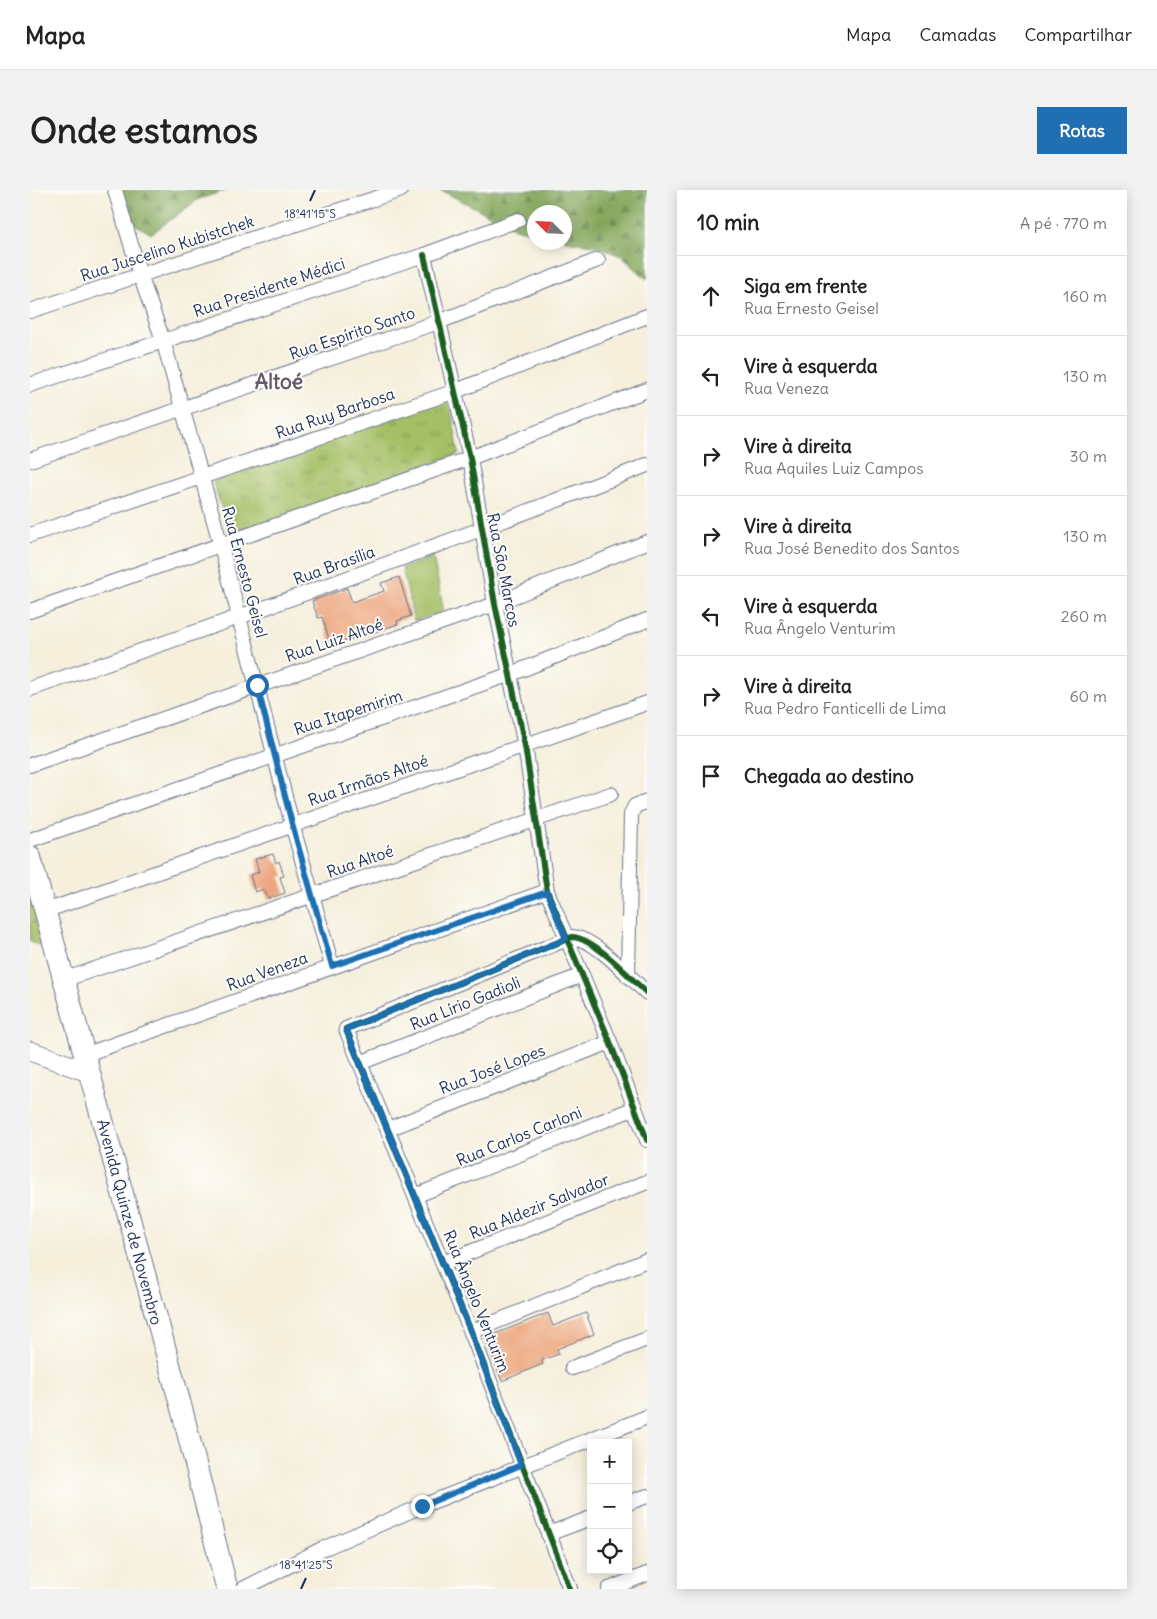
<!DOCTYPE html>
<html lang="pt">
<meta charset="utf-8">
<style>
body{margin:0;font-family:Delius,sans-serif;background:#f2f2f2;color:#222}
.controls{position:absolute;right:15px;bottom:15px;display:grid;overflow:hidden;border-radius:0px;box-shadow:0 2px 12px #0003}
.controls button{width:45px;height:45px;display:grid;place-items:center;padding:0;border:0;border-bottom:1px solid #e0e0e0;background:#fff;color:#222;font:25px sans-serif}
.compass{position:absolute;left:497px;top:15px;width:45px;height:45px;border-radius:50%;background:#fff;box-shadow:0 2px 12px #0003;rotate:294deg}
.stop{position:absolute;width:15px;height:15px;margin:-11px;border:4px solid #1f6fb2;border-radius:50%;background:#fff}
.stop.end{background:#1f6fb2;border-color:#fff;box-shadow:0 1px 5px #0008}
.list{margin:0;padding:0;list-style:none}
h2{display:flex;justify-content:space-between;align-items:center;height:65px;margin:0;padding:0 20px;font-size:21px}
h2 small{font-size:16px;font-weight:400;color:#767676}
.list li{display:grid;grid-template-columns:32px 1fr auto;gap:15px;align-items:center;box-sizing:border-box;height:80px;padding:0 20px;border-top:1px solid #e0e0e0}
.list b{display:block;font-size:19px;white-space:nowrap}
.list p{margin:0;font-size:16px;white-space:nowrap;color:#767676}
.list em{font-size:16px;font-style:normal;color:#767676}
.icon{flex:none;width:28px;height:28px;fill:none;stroke:currentColor;stroke-width:2;stroke-linecap:round;stroke-linejoin:round}
.map{position:relative;flex:none;width:617px;height:1399px;overflow:hidden;border-radius:0px}
header{display:flex;align-items:center;gap:30px;box-sizing:border-box;height:70px;padding:0 25px;background:#fff;border-bottom:1px solid #e0e0e0}
header strong{font-size:24px}
nav{display:flex;gap:28px;margin-inline-start:auto;font-size:18px}
.intro{display:flex;align-items:center;justify-content:space-between;box-sizing:border-box;height:120px;padding:0 30px}
h1{margin:0;font-size:35px}
.button{padding:12px 22px;border-radius:0px;background:#1f6fb2;color:#fff;font-size:18px;font-weight:700}
main{display:flex;gap:30px;padding:0 30px}
aside{flex:1;background:#fff;border-radius:0px;box-shadow:0 2px 12px #0003}
.map>svg:first-child{display:block}
.grass{fill:url(#grass-tufts);stroke:#607762}
.forest{fill:url(#forest-firs);stroke:#4f6a5c}
.pitch{fill:#a4bf65;stroke:#607762}
.building{fill:#eda781}
.lines{fill:none;stroke-linecap:round;stroke-linejoin:round}
.street-casing{stroke:#67728a;stroke-width:16}
.secondary-casing{stroke:#67728a;stroke-width:21}
.primary-casing{stroke:#67728a;stroke-width:23}
.street{stroke:#fff;stroke-width:14}
.secondary{stroke:#fff;stroke-width:19}
.primary{stroke:#fff;stroke-width:21}
.cycleway-casing{stroke:#fdfcf7;stroke-width:9}
.cycleway{stroke:#1b5e20;stroke-width:6}
.route{stroke:#1f6fb2;stroke-width:6}
.ticks{fill:none;stroke:#1b2f5e;stroke-width:2}
.labels{text-anchor:middle;stroke-width:4;stroke-linejoin:round;paint-order:stroke}
.street-label{font-size:16px;fill:#1b2f5e;stroke:#fdfcf7}
.district-label{font-size:21px;font-weight:bold;fill:#64596a;stroke:#fdfcf7}
.ticks-label{font-size:12px;text-anchor:middle;fill:#1b2f5e;stroke:#fdfcf7;stroke-width:4;stroke-linejoin:round;paint-order:stroke}
</style>
<header>
<strong>Mapa</strong>
<nav><a>Mapa</a><a>Camadas</a><a>Compartilhar</a></nav>
</header>
<div class="intro"><h1>Onde estamos</h1><a class="button">Rotas</a></div>
<main>
<div class="map">
<svg width="617" height="1399" viewBox="0 0 617 1399">
<defs>
<pattern id="grass-tufts" width="24" height="20" patternUnits="userSpaceOnUse" patternTransform="scale(1.25)"><rect width="24" height="20" fill="#a4bf65"/><path d="M3 7l-1-3M5 7V3M7 7l1-3M15 17l-1-3M17 17v-4M19 17l1-3" fill="none" stroke="#859c56"/></pattern>
<pattern id="forest-firs" width="22" height="20" patternUnits="userSpaceOnUse" patternTransform="scale(1.25)"><rect width="22" height="20" fill="#83a65a"/><path d="M5 1l3.5 6h-7zM16 11l3.5 6h-7z" fill="#6a884e"/></pattern>
</defs>
<rect width="100%" height="100%" fill="#fdfcf7"/>
<filter id="ink" filterUnits="userSpaceOnUse"><feTurbulence type="fractalNoise" baseFrequency=".02" numOctaves="2"/><feDisplacementMap in="SourceGraphic" scale="10" xChannelSelector="R" yChannelSelector="G"/><feConvolveMatrix kernelMatrix="1 2 1 2 8 2 1 2 1" color-interpolation-filters="sRGB"/></filter>
<filter id="wash" filterUnits="userSpaceOnUse"><feTurbulence type="fractalNoise" baseFrequency=".0096" numOctaves="4" result="noise"/><feDisplacementMap in="SourceGraphic" scale="20" xChannelSelector="R" yChannelSelector="G"/><feGaussianBlur stdDeviation="1.12" result="paint"/><feColorMatrix in="noise" values="0 0 0 0 0 0 0 0 0 0 0 0 0 0 0 0 0 1.4 0 .05"/><feComposite in="paint" operator="in"/></filter>
<g filter="url(#wash)">
<rect width="100%" height="100%" fill="#f5efdc"/>
<!-- grass -->
<g class="grass">
<polygon points="419,208 429,264 200,344 183,292"/>
<polygon points="0,702 14,757 0,752"/>
</g>
<!-- forest -->
<g class="forest">
<polygon points="88,0 198,0 169,9 121,44 93,27"/>
<polygon points="410,0 617,0 617,89 591,66 563,55 535,51 534,22 504,22 504,43 485,38"/>
</g>
<!-- pitch -->
<polygon class="pitch" points="403,367 414,421 384,431 372,378"/>
<g id="blocks">
<!-- building -->
<g class="building">
<polygon points="369,387 381,426 367,431 368,434 301,456 292,427 288,428 282,411 317,398 322,412 354,401 351,393"/>
<polygon points="243,664 246,673 249,671 254,686 250,687 255,703 238,709 234,699 225,702 220,685 229,682 225,669"/>
<polygon points="518,1123 523,1136 556,1123 564,1144 527,1159 529,1164 512,1170 513,1174 472,1191 455,1148"/>
</g>
</g>
</g>
<g filter="url(#ink)">
<use href="#blocks" fill-opacity="0" stroke="#67728a" stroke-width="1"/>
<g class="lines">
<!-- street casing -->
<g class="street-casing">
<g id="street">
<polyline points="85,0 110,85 133,150 191,356 262,634 302,776"/>
<polyline points="394,65 440,268 465,414 495,556 517,701 580,852 617,950"/>
<polyline points="0,121 371,0"/>
<polyline points="0,195 394,65 488,30"/>
<polyline points="0,270 411,131 568,70"/>
<polyline points="0,345 426,201 617,126"/>
<polyline points="0,421 440,268 617,200"/>
<path d="M0,499C207,429 413,356 617,275"/>
<polyline points="0,575 465,414 617,352"/>
<polyline points="0,650 481,484 617,430"/>
<polyline points="15,721 617,513"/>
<polyline points="598,786 601,624 605,616 617,611"/>
<polyline points="33,790 581,604"/>
<polyline points="54,865 517,701"/>
<polyline points="330,873 552,785"/>
<polyline points="358,939 580,852"/>
<polyline points="385,1006 605,918"/>
<polyline points="413,1073 617,992"/>
<polyline points="441,1142 617,1070"/>
<polyline points="542,1178 617,1149"/>
<polyline points="598,1313 617,1306"/>
<polyline points="518,1344 561,1328"/>
<polyline points="213,1399 290,1360 392,1316 617,1227"/>
<path d="M540,1399L441,1142L316,839L542,747C565,748 600,788 617,803"/>
<polyline points="579,1399 617,1384"/>
</g>
</g>
<!-- secondary casing -->
<g class="secondary-casing">
<polyline id="secondary" points="0,861 58,882"/>
</g>
<!-- primary casing -->
<g class="primary-casing">
<polyline id="primary" points="0,666 153,1224 197,1399"/>
</g>
<!-- street -->
<use href="#street" class="street"/>
<!-- secondary -->
<use href="#secondary" class="secondary"/>
<!-- primary -->
<use href="#primary" class="primary"/>
<!-- cycleway casing -->
<g class="cycleway-casing">
<g id="cycleway">
<polyline points="394,65 440,268 465,414 495,556 517,701 580,852 617,950"/>
<path d="M540,1399L441,1142L316,839L542,747C565,748 600,788 617,803"/>
</g>
</g>
<!-- cycleway -->
<use href="#cycleway" class="cycleway"/>
</g>
</g>
<g class="lines" filter="url(#ink)">
<!-- route -->
<polyline class="route" points="227,495 262,634 302,776 517,702 536,749 316,839 441,1142 491,1275 392,1316"/>
</g>
<!-- ticks -->
<path class="ticks" d="M280,11L285,0M271,1399L276,1388"/>
<g class="labels">
<!-- street labels -->
<g class="street-label">
<text transform="translate(137 58) rotate(-18)" y="6">Rua Juscelino Kubistchek</text>
<text transform="translate(239 97) rotate(-18)" y="6">Rua Presidente Médici</text>
<text transform="translate(322 143) rotate(-19)" y="6">Rua Espírito Santo</text>
<text transform="translate(305 223) rotate(-19)" y="6">Rua Ruy Barbosa</text>
<text transform="translate(304 375) rotate(-20)" y="6">Rua Brasília</text>
<text transform="translate(474 380) rotate(79)" y="6">Rua São Marcos</text>
<text transform="translate(215 382) rotate(75)" y="6">Rua Ernesto Geisel</text>
<text transform="translate(304 450) rotate(-19)" y="6">Rua Luiz Altoé</text>
<text transform="translate(318 522) rotate(-18)" y="6">Rua Itapemirim</text>
<text transform="translate(338 590) rotate(-19)" y="6">Rua Irmãos Altoé</text>
<text transform="translate(330 671) rotate(-19)" y="6">Rua Altoé</text>
<text transform="translate(237 781) rotate(-20)" y="6">Rua Veneza</text>
<text transform="translate(435 813) rotate(-22)" y="6">Rua Lírio Gadioli</text>
<text transform="translate(462 879) rotate(-21)" y="6">Rua José Lopes</text>
<text transform="translate(489 946) rotate(-22)" y="6">Rua Carlos Carloni</text>
<text transform="translate(509 1016) rotate(-22)" y="6">Rua Aldezir Salvador</text>
<text transform="translate(100 1032) rotate(75)" y="6">Avenida Quinze de Novembro</text>
<text transform="translate(447 1111) rotate(68)" y="6">Rua Ângelo Venturim</text>
</g>
<!-- district labels -->
<g class="district-label">
<text x="249" y="199">Altoé</text>
</g>
</g>
<g class="ticks-label">
<text x="280" y="28">18°41'15"S</text>
<text x="276" y="1379">18°41'25"S</text>
</g>
</svg>
<div class="controls">
<button>+</button>
<button>−</button>
<button><svg class="icon" aria-label="locate" viewBox="0 0 24 24"><circle cx="12" cy="12" r="6"/><path d="M12 2v4M12 18v4M2 12h4M18 12h4"/></svg></button>
</div>
<svg class="compass" viewBox="-18 -18 36 36"><path d="M0-13l5 13h-10z" fill="#e53935"/><path d="M0 13l5-13h-10z" fill="#767676"/></svg>
<div class="stop" style="left:227px;top:495px"></div>
<div class="stop end" style="left:392px;top:1316px"></div>
</div>
<aside>
<h2>10 min<small>A pé · 770 m</small></h2>
<ul class="list">
<li><svg class="icon" aria-label="ahead" viewBox="0 0 24 24"><path d="M12 20V5M6 11l6-6 6 6"/></svg><div><b>Siga em frente</b><p>Rua Ernesto Geisel</p></div><em>160 m</em></li>
<li><svg class="icon" aria-label="left" viewBox="0 0 24 24"><path d="M17 20v-9H6M10 6l-5 5 5 5"/></svg><div><b>Vire à esquerda</b><p>Rua Veneza</p></div><em>130 m</em></li>
<li><svg class="icon" aria-label="right" viewBox="0 0 24 24"><path d="M7 20v-9h11M14 6l5 5-5 5"/></svg><div><b>Vire à direita</b><p>Rua Aquiles Luiz Campos</p></div><em>30 m</em></li>
<li><svg class="icon" aria-label="right" viewBox="0 0 24 24"><path d="M7 20v-9h11M14 6l5 5-5 5"/></svg><div><b>Vire à direita</b><p>Rua José Benedito dos Santos</p></div><em>130 m</em></li>
<li><svg class="icon" aria-label="left" viewBox="0 0 24 24"><path d="M17 20v-9H6M10 6l-5 5 5 5"/></svg><div><b>Vire à esquerda</b><p>Rua Ângelo Venturim</p></div><em>260 m</em></li>
<li><svg class="icon" aria-label="right" viewBox="0 0 24 24"><path d="M7 20v-9h11M14 6l5 5-5 5"/></svg><div><b>Vire à direita</b><p>Rua Pedro Fanticelli de Lima</p></div><em>60 m</em></li>
<li><svg class="icon" aria-label="arrive" viewBox="0 0 24 24"><path d="M6 21V4h12l-3 4 3 4H6"/></svg><div><b>Chegada ao destino</b></div></li>
</ul>
</aside>
</main>
